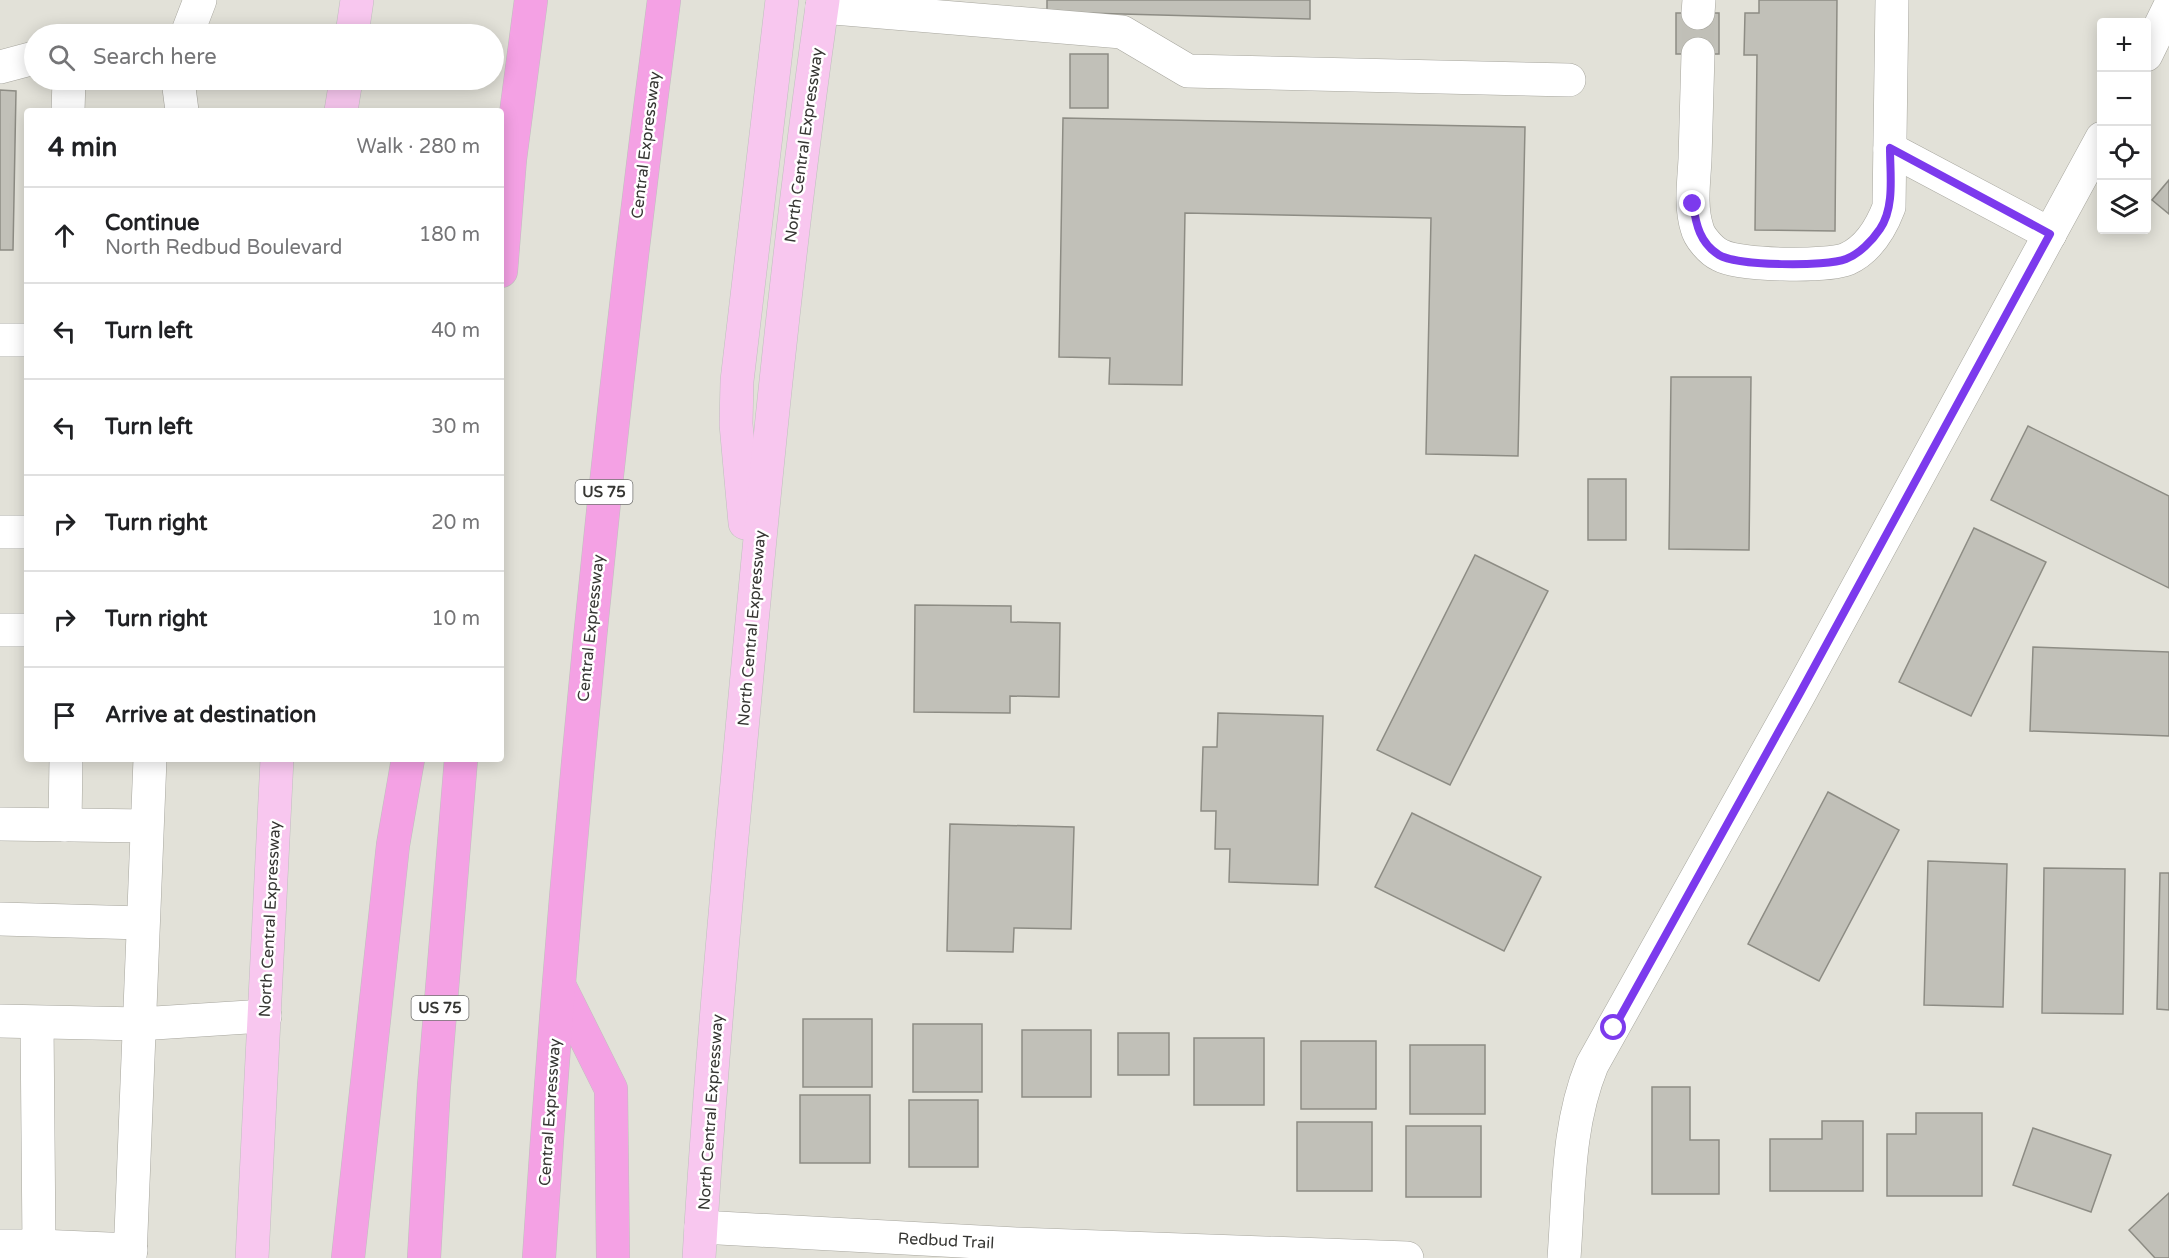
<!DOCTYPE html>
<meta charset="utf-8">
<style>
body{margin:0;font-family:"Varela Round",sans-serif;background:#f2f2f2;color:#202124}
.controls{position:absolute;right:18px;top:18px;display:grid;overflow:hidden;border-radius:6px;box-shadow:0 3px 15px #0003}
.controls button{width:54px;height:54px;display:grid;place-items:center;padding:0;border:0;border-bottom:2px solid #e0e0e0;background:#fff;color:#202124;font:30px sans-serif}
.stop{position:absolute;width:18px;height:18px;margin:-14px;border:4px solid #7c3aed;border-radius:50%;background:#fff}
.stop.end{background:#7c3aed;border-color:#fff;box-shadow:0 2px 6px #0008}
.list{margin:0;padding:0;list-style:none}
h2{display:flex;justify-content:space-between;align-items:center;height:78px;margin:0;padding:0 24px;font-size:26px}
h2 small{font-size:20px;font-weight:400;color:#757577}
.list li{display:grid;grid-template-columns:39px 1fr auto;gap:18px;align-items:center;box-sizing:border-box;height:96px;padding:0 24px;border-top:2px solid #e0e0e0}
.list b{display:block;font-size:22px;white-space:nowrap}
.list p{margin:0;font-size:20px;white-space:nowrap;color:#757577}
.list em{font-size:20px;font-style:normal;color:#757577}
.icon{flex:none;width:33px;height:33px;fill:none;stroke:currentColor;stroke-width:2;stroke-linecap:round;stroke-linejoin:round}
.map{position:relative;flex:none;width:2169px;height:1258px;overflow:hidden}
.search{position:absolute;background:#fff;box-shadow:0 3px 15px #0003;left:24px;top:24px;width:480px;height:66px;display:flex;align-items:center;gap:15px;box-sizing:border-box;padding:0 21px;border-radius:33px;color:#757577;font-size:22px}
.panel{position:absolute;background:#fff;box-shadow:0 3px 15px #0003;left:24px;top:108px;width:480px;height:654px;border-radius:6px}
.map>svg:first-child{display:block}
.building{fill:#c1c0b8;stroke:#8d8c84;stroke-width:1.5}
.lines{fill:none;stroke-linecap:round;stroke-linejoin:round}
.minor-tunnel{stroke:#c0bfb7;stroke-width:33;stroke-dasharray:33 16;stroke-linecap:butt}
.minor-casing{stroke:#a7a69e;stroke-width:34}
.major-casing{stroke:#bfbfbe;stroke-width:34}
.highway-casing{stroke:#bfbfbe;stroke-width:34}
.minor{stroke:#fff;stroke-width:33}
.major{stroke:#f8c7ef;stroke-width:33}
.highway{stroke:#f4a1e4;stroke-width:33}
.route{stroke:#7c3aed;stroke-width:8}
.labels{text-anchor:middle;stroke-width:5;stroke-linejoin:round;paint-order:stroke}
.shield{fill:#fff;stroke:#727270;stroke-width:1.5}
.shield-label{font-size:15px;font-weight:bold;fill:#363633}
.street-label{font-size:16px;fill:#363633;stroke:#fff}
</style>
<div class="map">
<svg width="2169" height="1258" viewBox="0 0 2169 1258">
<rect width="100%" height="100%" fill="#e2e1d8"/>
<!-- building -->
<g class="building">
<polygon points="1047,0 1310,0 1310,19 1047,12"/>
<polygon points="1759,0 1837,0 1835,231 1755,230 1757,55 1744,55 1745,13 1759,13"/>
<rect x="1676" y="13" width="43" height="41"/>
<rect x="1070" y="54" width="38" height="54"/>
<polygon points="0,90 16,91 13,250 0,250"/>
<polygon points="1063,118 1525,127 1518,456 1426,454 1431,218 1185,213 1182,385 1109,384 1110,358 1059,357"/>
<polygon points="2169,180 2169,214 2152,200"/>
<polygon points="1671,377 1751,377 1749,550 1669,549"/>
<polygon points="2028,426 2169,496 2169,588 1991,500"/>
<rect x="1588" y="479" width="38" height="61"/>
<polygon points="1974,528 2046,562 1971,716 1899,682"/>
<polygon points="1475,555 1548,591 1450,785 1377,750"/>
<polygon points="915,605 1011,606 1011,622 1060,623 1059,697 1010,696 1010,713 914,712"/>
<polygon points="2033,647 2169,652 2169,736 2030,731"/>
<polygon points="1218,713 1323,716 1318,885 1229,882 1230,849 1215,849 1216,811 1201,811 1203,747 1217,747"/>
<polygon points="1828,792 1899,830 1819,981 1748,944"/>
<polygon points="1412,813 1541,877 1504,951 1375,887"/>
<polygon points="950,824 1074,827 1071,929 1014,928 1013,952 947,951"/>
<polygon points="1928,861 2007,864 2003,1007 1924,1005"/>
<polygon points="2044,868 2125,869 2123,1014 2042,1013"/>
<polygon points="2160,873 2169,873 2169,1010 2157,1009"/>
<rect x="803" y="1019" width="69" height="68"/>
<rect x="913" y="1024" width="69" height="68"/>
<rect x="1022" y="1030" width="69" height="67"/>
<rect x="1118" y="1033" width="51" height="42"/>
<rect x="1194" y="1038" width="70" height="67"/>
<rect x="1301" y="1041" width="75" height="68"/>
<rect x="1410" y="1045" width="75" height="69"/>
<polygon points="1652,1087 1690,1087 1690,1140 1719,1140 1719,1194 1652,1194"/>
<rect x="800" y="1095" width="70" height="68"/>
<rect x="909" y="1100" width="69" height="67"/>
<polygon points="1916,1113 1982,1113 1982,1196 1887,1196 1887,1134 1916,1134"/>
<polygon points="1822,1121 1863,1121 1863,1191 1770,1191 1770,1139 1822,1139"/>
<rect x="1297" y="1122" width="75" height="69"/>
<rect x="1406" y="1126" width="75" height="71"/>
<polygon points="2033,1128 2111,1155 2091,1212 2013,1185"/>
<polygon points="2169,1193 2169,1258 2155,1258 2129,1230"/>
</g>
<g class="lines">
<!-- minor-tunnel -->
<polyline class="minor-tunnel" points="1698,54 1698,13"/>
<!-- minor casing -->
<g class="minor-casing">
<g id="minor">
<polyline points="822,7 1122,32 1188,71 1569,80"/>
<polyline points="1698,13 1699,0"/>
<polyline points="187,34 200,0"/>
<path d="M1698,54C1697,89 1696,124 1695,159C1694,181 1690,206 1697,228C1699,237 1711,251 1720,255C1739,266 1827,267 1847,259C1869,249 1881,228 1889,207L1892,0"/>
<polyline points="2146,55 2169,8"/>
<polyline points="0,67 34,58"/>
<polyline points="178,80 182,111"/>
<polyline points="68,111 69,80"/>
<polyline points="1890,149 2050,234"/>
<polyline points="0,340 27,340"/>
<polyline points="0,532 27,532"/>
<polyline points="0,630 27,630"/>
<polyline points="0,824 146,826"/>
<polyline points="65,825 66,759"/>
<polyline points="0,919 142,923"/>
<polyline points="0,1021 139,1024 265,1016"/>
<polyline points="701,1227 1016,1244 1407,1258"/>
<polyline points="0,1246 39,1246 37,1023"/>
<polyline points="39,1246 131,1250"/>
<polyline points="130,1258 150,759"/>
<path d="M1564,1258C1569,1192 1567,1126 1592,1065L1800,693L2102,138"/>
</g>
</g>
<!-- major casing -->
<g class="major-casing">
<g id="major">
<polyline points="352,34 357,0"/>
<polyline points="341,111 346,80"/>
<polyline points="745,523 736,424 737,381 782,0"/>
<polyline points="252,1258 277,759"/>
<path d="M699,1258C709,1089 724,920 740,751C763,500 787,250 823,0"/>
</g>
</g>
<!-- highway casing -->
<g class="highway-casing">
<g id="highway">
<polyline points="501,271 510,159 531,0"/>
<polyline points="559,985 611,1089 613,1258"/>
<polyline points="348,1258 393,845 408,759"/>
<polyline points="424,1258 434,1086 461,759"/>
<path d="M539,1258C566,837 609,418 664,0"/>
</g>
</g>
<!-- minor -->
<use href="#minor" class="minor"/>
<!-- major -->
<use href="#major" class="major"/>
<!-- highway -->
<use href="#highway" class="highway"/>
</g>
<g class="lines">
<!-- route -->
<path class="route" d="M1614,1028L1800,693L2050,234L1890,148C1890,174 1895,207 1880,229C1872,241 1859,254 1846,259C1826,267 1737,266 1719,255C1700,243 1696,225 1693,204"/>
</g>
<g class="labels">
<!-- shield labels -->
<g class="shield">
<rect x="575.5" y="480" width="57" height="24" rx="4.5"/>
<rect x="411.5" y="996" width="57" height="24" rx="4.5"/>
</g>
<g class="shield-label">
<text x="604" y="497">US 75</text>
<text x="440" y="1013">US 75</text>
</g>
<!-- street labels -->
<g class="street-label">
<text transform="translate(645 145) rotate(-83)" y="6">Central Expressway</text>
<text transform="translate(803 145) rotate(-82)" y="6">North Central Expressway</text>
<text transform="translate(590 628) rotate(-84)" y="6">Central Expressway</text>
<text transform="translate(751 628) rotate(-85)" y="6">North Central Expressway</text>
<text transform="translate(269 919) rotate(-87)" y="6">North Central Expressway</text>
<text transform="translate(549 1112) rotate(-86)" y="6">Central Expressway</text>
<text transform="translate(710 1112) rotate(-86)" y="6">North Central Expressway</text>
<text transform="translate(946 1240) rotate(3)" y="6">Redbud Trail</text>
</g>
</g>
</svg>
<div class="controls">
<button>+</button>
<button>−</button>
<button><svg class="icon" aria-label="locate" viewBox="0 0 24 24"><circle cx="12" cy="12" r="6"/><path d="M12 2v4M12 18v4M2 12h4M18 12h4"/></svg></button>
<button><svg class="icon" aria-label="layers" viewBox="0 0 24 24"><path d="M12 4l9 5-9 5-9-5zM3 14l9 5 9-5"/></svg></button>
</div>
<div class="stop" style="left:1614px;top:1028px"></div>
<div class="stop end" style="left:1693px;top:204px"></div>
<div class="search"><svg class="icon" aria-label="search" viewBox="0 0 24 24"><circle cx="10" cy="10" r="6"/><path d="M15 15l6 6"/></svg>Search here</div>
<section class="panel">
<h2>4 min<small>Walk · 280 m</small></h2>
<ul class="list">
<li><svg class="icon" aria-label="ahead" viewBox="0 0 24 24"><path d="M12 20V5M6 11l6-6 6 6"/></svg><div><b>Continue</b><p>North Redbud Boulevard</p></div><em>180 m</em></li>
<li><svg class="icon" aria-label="left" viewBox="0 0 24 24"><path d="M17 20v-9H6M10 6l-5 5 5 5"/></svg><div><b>Turn left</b></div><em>40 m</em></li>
<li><svg class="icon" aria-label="left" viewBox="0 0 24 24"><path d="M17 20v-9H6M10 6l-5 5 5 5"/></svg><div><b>Turn left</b></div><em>30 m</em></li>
<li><svg class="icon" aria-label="right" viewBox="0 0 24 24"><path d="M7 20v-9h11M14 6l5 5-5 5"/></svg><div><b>Turn right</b></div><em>20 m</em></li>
<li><svg class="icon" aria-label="right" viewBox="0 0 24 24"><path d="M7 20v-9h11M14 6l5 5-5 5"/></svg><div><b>Turn right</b></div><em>10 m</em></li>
<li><svg class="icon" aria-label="arrive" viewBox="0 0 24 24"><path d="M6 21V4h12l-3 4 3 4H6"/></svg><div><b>Arrive at destination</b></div></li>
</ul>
</section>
</div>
